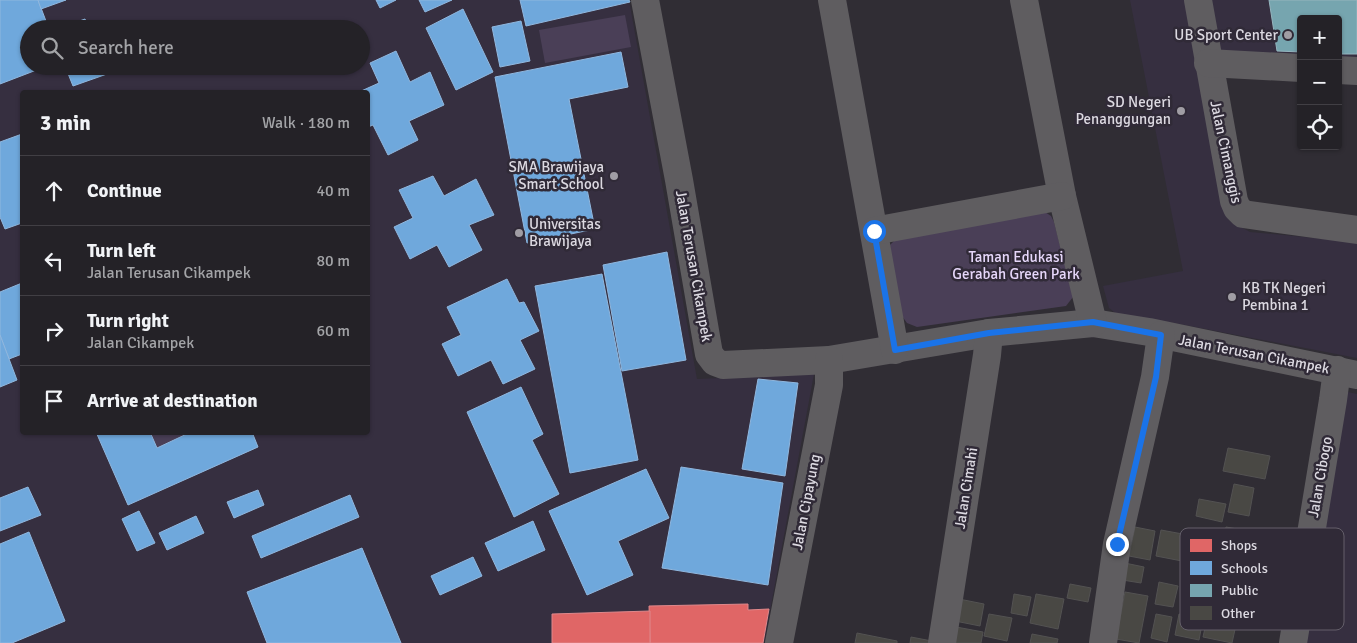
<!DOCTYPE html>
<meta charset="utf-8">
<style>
body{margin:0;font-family:Signika,sans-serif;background:#302f33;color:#f1f3f6}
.controls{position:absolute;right:15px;top:15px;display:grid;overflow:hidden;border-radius:5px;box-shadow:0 1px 4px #0004}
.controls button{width:45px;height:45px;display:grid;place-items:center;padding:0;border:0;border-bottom:1px solid #413f44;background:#242227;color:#f1f3f6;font:25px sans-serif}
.stop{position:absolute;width:15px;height:15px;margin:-11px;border:4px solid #1a73e8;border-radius:50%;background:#fff}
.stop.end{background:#1a73e8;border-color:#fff;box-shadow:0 1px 5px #0008}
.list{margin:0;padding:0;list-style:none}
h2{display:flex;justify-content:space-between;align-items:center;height:65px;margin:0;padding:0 20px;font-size:21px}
h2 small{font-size:16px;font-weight:400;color:#a3a4a7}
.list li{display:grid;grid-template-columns:32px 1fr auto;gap:15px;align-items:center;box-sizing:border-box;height:70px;padding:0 20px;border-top:1px solid #413f44}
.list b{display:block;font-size:19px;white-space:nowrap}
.list p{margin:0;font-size:16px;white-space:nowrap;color:#a3a4a7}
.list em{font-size:16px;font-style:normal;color:#a3a4a7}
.icon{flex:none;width:28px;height:28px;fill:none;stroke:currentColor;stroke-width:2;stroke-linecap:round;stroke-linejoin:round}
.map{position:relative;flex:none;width:1357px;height:643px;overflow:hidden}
.search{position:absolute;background:#242227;box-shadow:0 1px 4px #0004;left:20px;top:20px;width:350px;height:55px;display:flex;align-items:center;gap:12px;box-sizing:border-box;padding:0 18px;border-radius:28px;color:#a3a4a7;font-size:19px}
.panel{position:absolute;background:#242227;box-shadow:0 1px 4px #0004;left:20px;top:90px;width:350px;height:345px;border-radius:5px}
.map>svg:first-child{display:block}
.built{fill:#362f40;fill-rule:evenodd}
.green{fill:#4a3f57}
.shops{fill:#e06666;stroke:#df888b}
.schools{fill:#6fa8dc;stroke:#90b7de}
.public{fill:#76a5af;stroke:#95b5be}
.building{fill:#494844;stroke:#535252}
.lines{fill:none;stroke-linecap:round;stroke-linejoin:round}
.minor{stroke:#5f5d60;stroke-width:28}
.route{stroke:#1a73e8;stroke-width:6}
.poi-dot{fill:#a09da4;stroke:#302a37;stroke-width:2}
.labels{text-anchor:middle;stroke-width:5;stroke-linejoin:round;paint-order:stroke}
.poi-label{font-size:15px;fill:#dcd9e1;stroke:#302a37;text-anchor:end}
.street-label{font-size:15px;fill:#dcd9e1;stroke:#302a37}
.park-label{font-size:15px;fill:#e6d7fa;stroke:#302a37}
.key{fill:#302a37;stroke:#645f6a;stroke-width:1}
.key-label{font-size:14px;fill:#dcd9e1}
</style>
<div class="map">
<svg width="1357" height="643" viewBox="0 0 1357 643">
<rect width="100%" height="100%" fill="#302d34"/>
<!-- built -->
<g class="built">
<path d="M0,0H629L697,379L814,374L764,643H0ZM29,29H361V66H29ZM22,92H368V432H22Z"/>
<polygon points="1130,0 1191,0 1230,221 1250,232 1357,242 1357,358 1174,323 1118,315 1109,308 1103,286 1183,271"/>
<polygon points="1212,0 1357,0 1357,61 1338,60 1338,19 1301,19 1301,58 1215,55"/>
<polygon points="1343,391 1357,394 1357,643 1302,643"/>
</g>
<!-- green -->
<g class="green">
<polygon points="625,15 631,47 545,63 539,30"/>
<polygon points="1045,212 1051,216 1054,222 1073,297 1066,306 917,327 907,323 899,312 890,245 898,237"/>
<polygon points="150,433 191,433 157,448"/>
</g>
<!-- shops -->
<g class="shops">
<polygon points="748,604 748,610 769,609 763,643 650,643 649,606"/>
<polygon points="650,611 650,643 552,643 552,614"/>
</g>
<!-- schools -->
<g class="schools">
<polygon points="0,0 38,0 49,29 29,29 29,66 47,66 0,84"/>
<polygon points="38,0 66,0 41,9"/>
<polygon points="376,0 396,0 380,8"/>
<polygon points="419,0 452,0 425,12"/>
<polygon points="520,0 629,0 630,2 526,26"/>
<polygon points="463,9 493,72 456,90 426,28"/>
<polygon points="85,19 89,29 57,29"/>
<polygon points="521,21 530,61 500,67 492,27"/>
<polygon points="396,51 410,82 430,72 444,105 409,121 418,140 388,155 373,125 368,127 368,92 359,92 379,83 370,63"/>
<polygon points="621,52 628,87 569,99 595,229 527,243 495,77"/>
<polygon points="65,66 104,66 107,74 73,86"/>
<polygon points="22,134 22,223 5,229 0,217 0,142"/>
<polygon points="433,176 444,196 476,179 494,215 469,225 482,250 449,267 437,245 410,259 394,227 413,218 399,190"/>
<polygon points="667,252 686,360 622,371 603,265"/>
<polygon points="602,274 638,460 570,473 535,286"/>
<polygon points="507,279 519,303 524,302 539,331 520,340 535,369 503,384 491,360 458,376 442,344 461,335 447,307"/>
<polygon points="22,283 22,354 9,359 0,335 0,292"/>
<polygon points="0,335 17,380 0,387"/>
<polygon points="758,379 798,383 785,476 742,469"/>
<polygon points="521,387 543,434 532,440 559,494 514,517 467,412"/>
<polygon points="96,432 150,432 157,448 191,432 252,432 258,447 128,505"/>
<polygon points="681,467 783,483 768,585 662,568"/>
<polygon points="646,469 669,518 618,541 633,575 587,595 549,511"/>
<polygon points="28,487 41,515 0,531 0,498"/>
<polygon points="258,490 264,505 234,518 227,502"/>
<polygon points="350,495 359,517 261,558 252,536"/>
<polygon points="139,511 155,543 137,551 122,519"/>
<polygon points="196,516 204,533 167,550 159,533"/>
<polygon points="533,521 545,550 498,571 485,543"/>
<polygon points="29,532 65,621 12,643 0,643 0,544"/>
<polygon points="362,548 401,643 267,643 247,592"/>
<polygon points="473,557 482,576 440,595 431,576"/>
</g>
<!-- public -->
<polygon class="public" points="1269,0 1357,0 1357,54 1338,54 1338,19 1301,19 1301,52 1277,51"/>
<!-- building -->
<g class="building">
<polygon points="1228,448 1270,456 1265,479 1223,471"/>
<polygon points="1234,484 1254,488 1249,516 1228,512"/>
<polygon points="1199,499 1226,504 1222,522 1196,516"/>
<polygon points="1135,527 1155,531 1150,560 1129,556"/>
<polygon points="1226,527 1249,531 1242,563 1219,559"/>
<polygon points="1161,530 1188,535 1182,561 1156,556"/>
<polygon points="1120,562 1144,567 1141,583 1116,579"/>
<polygon points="1159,582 1178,586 1173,607 1155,604"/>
<polygon points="1070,584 1091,588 1088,602 1067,598"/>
<polygon points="1125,592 1148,596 1139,643 1116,639"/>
<polygon points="1014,594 1031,597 1027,616 1011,613"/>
<polygon points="1036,594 1064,599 1058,629 1030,623"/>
<polygon points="959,599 984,604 980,626 955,621"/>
<polygon points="989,614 1012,618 1007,641 984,636"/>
<polygon points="1156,614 1172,617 1167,642 1151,638"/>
<polygon points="1179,614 1203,619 1199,640 1175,635"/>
<polygon points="1207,619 1236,625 1232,643 1203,637"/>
<polygon points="951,626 983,632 981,643 948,643"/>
<polygon points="857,633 897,641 897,643 855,643"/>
<polygon points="1032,634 1058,639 1057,643 1030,643"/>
<polygon points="911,637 937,642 936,643 910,643"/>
</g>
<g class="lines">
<!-- minor -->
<g class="minor">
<polyline points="645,0 679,180 709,354 715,362 723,365 829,360 989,333 1093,323 1149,332 1357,375"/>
<polyline points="832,0 895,350"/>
<polyline points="1024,0 1062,196 1093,323"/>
<polyline points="1198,0 1234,201 1237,208 1243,214 1357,230"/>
<polyline points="1208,63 1301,68"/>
<polyline points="1338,70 1357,71"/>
<polyline points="874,231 1062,196"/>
<polyline points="779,643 829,385 829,360"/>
<polyline points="942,643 987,355 989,333"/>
<polyline points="1103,643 1117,544 1155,377 1161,335"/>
<polyline points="1293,643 1333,400 1337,370"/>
</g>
</g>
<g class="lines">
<!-- route -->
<polyline class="route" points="874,231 895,350 989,333 1093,322 1161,335 1156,377 1117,544"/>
</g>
<!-- markers -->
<g class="poi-dot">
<circle cx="1288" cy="35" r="5"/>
<circle cx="1181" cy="111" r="5"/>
<circle cx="614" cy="176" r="5"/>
<circle cx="519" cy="233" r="5"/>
<circle cx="1232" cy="297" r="5"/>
</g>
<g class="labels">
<!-- poi labels -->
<g class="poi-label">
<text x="1278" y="40">UB Sport Center</text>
<text x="1171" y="107">SD Negeri<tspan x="1171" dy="17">Penanggungan</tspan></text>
<text x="604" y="172">SMA Brawijaya<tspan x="604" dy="17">Smart School</tspan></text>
<text x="529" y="229" text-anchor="start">Universitas<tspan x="529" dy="17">Brawijaya</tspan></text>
<text x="1242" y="293" text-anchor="start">KB TK Negeri<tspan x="1242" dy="17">Pembina 1</tspan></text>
</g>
<!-- street labels -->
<g class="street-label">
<text transform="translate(1226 152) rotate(78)" y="5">Jalan Cimanggis</text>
<text transform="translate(694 266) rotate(80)" y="5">Jalan Terusan Cikampek</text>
<text transform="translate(1254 354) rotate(11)" y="5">Jalan Terusan Cikampek</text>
<text transform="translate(1320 477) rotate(-80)" y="5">Jalan Cibogo</text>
<text transform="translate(966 488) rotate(-81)" y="5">Jalan Cimahi</text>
<text transform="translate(806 502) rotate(-79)" y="5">Jalan Cipayung</text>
</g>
<!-- park labels -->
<g class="park-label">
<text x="1016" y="262">Taman Edukasi<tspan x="1016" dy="17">Gerabah Green Park</tspan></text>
</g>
</g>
<!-- legend -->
<rect x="1180" y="528" width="164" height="102" rx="8" class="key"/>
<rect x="1190" y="539" width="22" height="13" fill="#e06666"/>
<rect x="1190" y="561" width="22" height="14" fill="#6fa8dc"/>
<rect x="1190" y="584" width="22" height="13" fill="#76a5af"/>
<rect x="1190" y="606" width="22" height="14" fill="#494844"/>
<g class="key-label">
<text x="1221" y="550">Shops</text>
<text x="1221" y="573">Schools</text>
<text x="1221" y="595">Public</text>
<text x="1221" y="618">Other</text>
</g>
</svg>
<div class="controls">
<button>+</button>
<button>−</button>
<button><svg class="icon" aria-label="locate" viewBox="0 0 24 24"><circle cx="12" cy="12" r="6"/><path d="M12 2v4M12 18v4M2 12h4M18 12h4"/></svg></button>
</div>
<div class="stop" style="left:874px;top:231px"></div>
<div class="stop end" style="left:1117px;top:544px"></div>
<div class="search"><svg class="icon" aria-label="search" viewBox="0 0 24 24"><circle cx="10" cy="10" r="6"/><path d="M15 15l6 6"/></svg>Search here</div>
<section class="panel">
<h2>3 min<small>Walk · 180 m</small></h2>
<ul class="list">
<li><svg class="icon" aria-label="ahead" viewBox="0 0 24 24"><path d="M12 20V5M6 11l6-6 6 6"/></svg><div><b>Continue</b></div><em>40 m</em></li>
<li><svg class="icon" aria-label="left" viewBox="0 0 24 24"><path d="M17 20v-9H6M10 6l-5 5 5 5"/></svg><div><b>Turn left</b><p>Jalan Terusan Cikampek</p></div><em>80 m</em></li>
<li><svg class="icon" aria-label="right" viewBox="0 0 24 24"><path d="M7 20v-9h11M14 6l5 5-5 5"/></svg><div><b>Turn right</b><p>Jalan Cikampek</p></div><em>60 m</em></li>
<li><svg class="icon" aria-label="arrive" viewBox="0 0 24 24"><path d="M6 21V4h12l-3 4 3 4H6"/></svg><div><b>Arrive at destination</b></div></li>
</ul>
</section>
</div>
